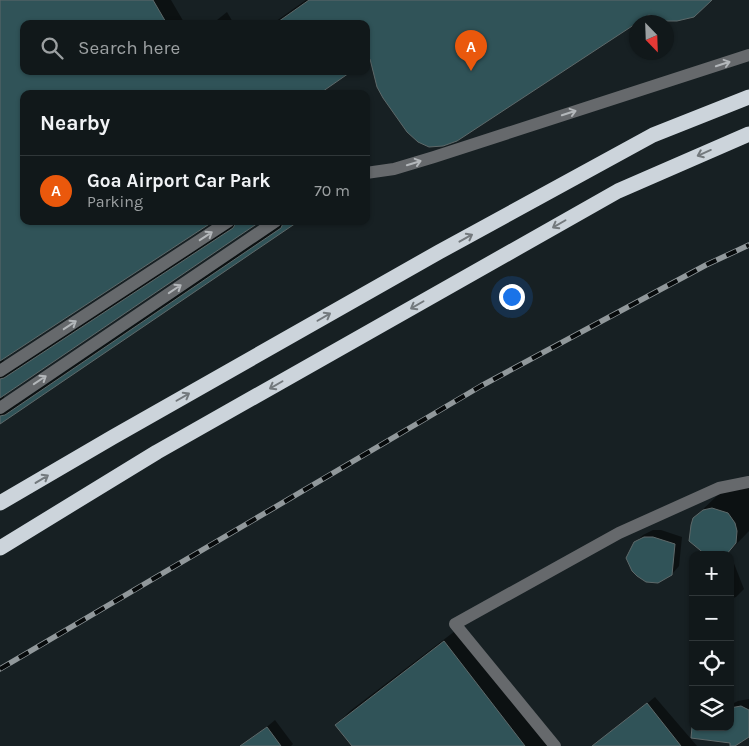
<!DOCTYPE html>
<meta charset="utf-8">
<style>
body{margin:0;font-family:Karla,sans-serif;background:#1e2527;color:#f1f3f6}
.controls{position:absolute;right:15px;bottom:15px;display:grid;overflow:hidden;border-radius:10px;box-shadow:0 1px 4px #0004}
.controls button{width:45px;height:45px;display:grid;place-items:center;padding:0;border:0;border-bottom:1px solid #303739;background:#11181a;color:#f1f3f6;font:25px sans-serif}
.compass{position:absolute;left:629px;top:15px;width:45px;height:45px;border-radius:50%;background:#11181a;box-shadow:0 1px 4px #0004;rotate:157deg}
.you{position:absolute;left:511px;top:296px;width:18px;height:18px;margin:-12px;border:4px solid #fff;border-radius:50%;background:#1a73e8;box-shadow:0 0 0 8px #1a73e833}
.badge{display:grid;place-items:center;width:32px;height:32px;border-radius:50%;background:#ea580c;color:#fff;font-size:16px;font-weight:700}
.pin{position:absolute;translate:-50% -41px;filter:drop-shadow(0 1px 2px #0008)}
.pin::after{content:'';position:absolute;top:26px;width:18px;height:15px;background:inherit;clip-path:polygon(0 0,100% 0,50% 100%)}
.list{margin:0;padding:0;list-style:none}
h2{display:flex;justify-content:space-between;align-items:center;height:65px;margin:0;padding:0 20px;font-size:21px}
h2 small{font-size:16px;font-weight:400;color:#9ca0a2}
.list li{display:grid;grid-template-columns:32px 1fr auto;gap:15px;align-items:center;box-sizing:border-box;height:70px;padding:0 20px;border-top:1px solid #303739}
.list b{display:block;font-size:19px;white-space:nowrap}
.list p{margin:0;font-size:16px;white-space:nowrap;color:#9ca0a2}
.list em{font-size:16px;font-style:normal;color:#9ca0a2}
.icon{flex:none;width:28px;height:28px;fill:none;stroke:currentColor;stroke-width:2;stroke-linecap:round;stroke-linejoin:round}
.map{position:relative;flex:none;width:749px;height:746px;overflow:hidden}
.search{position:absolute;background:#11181a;box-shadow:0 1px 4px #0004;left:20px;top:20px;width:350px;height:55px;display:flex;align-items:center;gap:12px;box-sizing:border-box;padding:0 18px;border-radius:10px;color:#9ca0a2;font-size:19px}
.panel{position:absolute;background:#11181a;box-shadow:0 1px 4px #0004;left:20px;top:90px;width:350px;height:135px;border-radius:10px}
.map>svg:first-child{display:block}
.shadow{fill:#0007}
.building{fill:#305358;stroke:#5e696a}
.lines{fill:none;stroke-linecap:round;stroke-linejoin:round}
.minor{stroke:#66696c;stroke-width:12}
.highway{stroke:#ccd4db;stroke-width:15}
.rail-casing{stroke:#91989b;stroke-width:5.5}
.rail{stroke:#06090a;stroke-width:4;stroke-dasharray:11;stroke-linecap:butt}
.oneway{stroke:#b3b7ba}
.oneway2{stroke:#73797d}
</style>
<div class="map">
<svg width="749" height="746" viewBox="0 0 749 746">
<rect width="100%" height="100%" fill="#172023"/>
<!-- shadow -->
<g class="shadow">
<polygon points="0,0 171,0 185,24 24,24 24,94 3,358 5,364 17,367 237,223 259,221 4,394 4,400 17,404 285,222 296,221 0,422"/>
<polygon points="306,0 710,0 649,14 371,57 366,24 272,24"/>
<polygon points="227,12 234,24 212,24"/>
<polygon points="749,486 749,531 726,555 697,515 723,490"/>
<polygon points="653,530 661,530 682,537 679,566 672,574 635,543 643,535"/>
<polygon points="733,561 744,589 736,597 730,599 730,563"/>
<polygon points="459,628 549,746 353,746 336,725 350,711"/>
<polygon points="655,697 697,746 611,746 605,738"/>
<polygon points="749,699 749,736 730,727 730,705 738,701"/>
<polygon points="275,720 293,744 291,746 254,746 250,741"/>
</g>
<!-- building -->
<g class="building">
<polygon points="0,0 153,0 167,24 24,24 24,71 352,71 319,94 24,94 24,221 214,221 0,361"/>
<polygon points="309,0 712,0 694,17 677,21 660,21 649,15 457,141 443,146 429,147 418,142 407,132 383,98 377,87 370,59 366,62 366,24 275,24"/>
<polygon points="237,221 261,221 0,398 0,379 4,378 233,228"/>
<polygon points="284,221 299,221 0,424 0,416 5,415 281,228"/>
<polygon points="712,508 728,513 735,523 737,531 736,543 726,555 706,555 689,541 691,525 693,518 703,510"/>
<polygon points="644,537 653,537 675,544 672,575 658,583 646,582 637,576 632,571 626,558 634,542"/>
<polygon points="444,641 525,746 352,746 335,725"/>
<polygon points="647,703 681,746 592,746"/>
<polygon points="741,706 749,710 749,737 735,746 730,746 730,743 691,738 692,727 730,727 730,708"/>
<polygon points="267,727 281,746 240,746"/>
</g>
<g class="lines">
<!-- minor -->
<g class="minor">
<polyline points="366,173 394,169 434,157 749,55"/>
<polyline points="0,371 229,221"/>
<polyline points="0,408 276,221"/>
<polyline points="555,746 455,624 619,533 719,488 749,482"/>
</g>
<!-- highway -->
<g class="highway">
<polyline points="0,503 113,437 439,252 653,135 749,97"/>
<polyline points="0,548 157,452 618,191 749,134"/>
</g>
<!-- rail casing -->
<g class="rail-casing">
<polyline id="rail" points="0,669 481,386 706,265 749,245"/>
</g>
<!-- rail -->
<use href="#rail" class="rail"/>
</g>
<!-- one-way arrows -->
<defs><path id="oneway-shaft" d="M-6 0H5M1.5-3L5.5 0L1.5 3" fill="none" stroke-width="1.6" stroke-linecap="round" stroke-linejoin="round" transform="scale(1.25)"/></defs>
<g class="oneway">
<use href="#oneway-shaft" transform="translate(723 64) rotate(-18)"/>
<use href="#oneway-shaft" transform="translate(569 113) rotate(-18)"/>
<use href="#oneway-shaft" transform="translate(414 163) rotate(-17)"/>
<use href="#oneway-shaft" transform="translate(206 236) rotate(-33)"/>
<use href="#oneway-shaft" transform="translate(175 289) rotate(-34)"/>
<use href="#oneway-shaft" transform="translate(70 325) rotate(-33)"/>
<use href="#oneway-shaft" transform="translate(40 380) rotate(-34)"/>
</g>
<g class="oneway2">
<use href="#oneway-shaft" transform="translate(704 153) rotate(156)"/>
<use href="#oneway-shaft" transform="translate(559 224) rotate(150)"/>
<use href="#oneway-shaft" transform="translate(466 238) rotate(-29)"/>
<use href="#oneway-shaft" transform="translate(417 305) rotate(150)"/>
<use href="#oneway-shaft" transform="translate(324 317) rotate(-30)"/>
<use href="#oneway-shaft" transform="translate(276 385) rotate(150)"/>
<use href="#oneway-shaft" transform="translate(183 397) rotate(-30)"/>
<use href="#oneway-shaft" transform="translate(42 479) rotate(-31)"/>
</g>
</svg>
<div class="controls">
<button>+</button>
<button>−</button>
<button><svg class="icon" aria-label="locate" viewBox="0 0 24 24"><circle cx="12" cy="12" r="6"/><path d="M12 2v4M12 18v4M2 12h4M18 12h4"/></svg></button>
<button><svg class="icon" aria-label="layers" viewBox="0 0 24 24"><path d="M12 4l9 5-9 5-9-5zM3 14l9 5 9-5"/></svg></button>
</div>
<svg class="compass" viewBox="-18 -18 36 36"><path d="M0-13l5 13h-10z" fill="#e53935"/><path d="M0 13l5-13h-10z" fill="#9ca0a2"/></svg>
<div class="you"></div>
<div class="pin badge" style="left:471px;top:71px">A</div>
<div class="search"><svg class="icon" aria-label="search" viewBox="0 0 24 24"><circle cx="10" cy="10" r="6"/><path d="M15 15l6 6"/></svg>Search here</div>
<section class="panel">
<h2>Nearby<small></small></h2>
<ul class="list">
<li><span class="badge">A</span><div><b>Goa Airport Car Park</b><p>Parking</p></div><em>70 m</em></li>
</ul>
</section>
</div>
